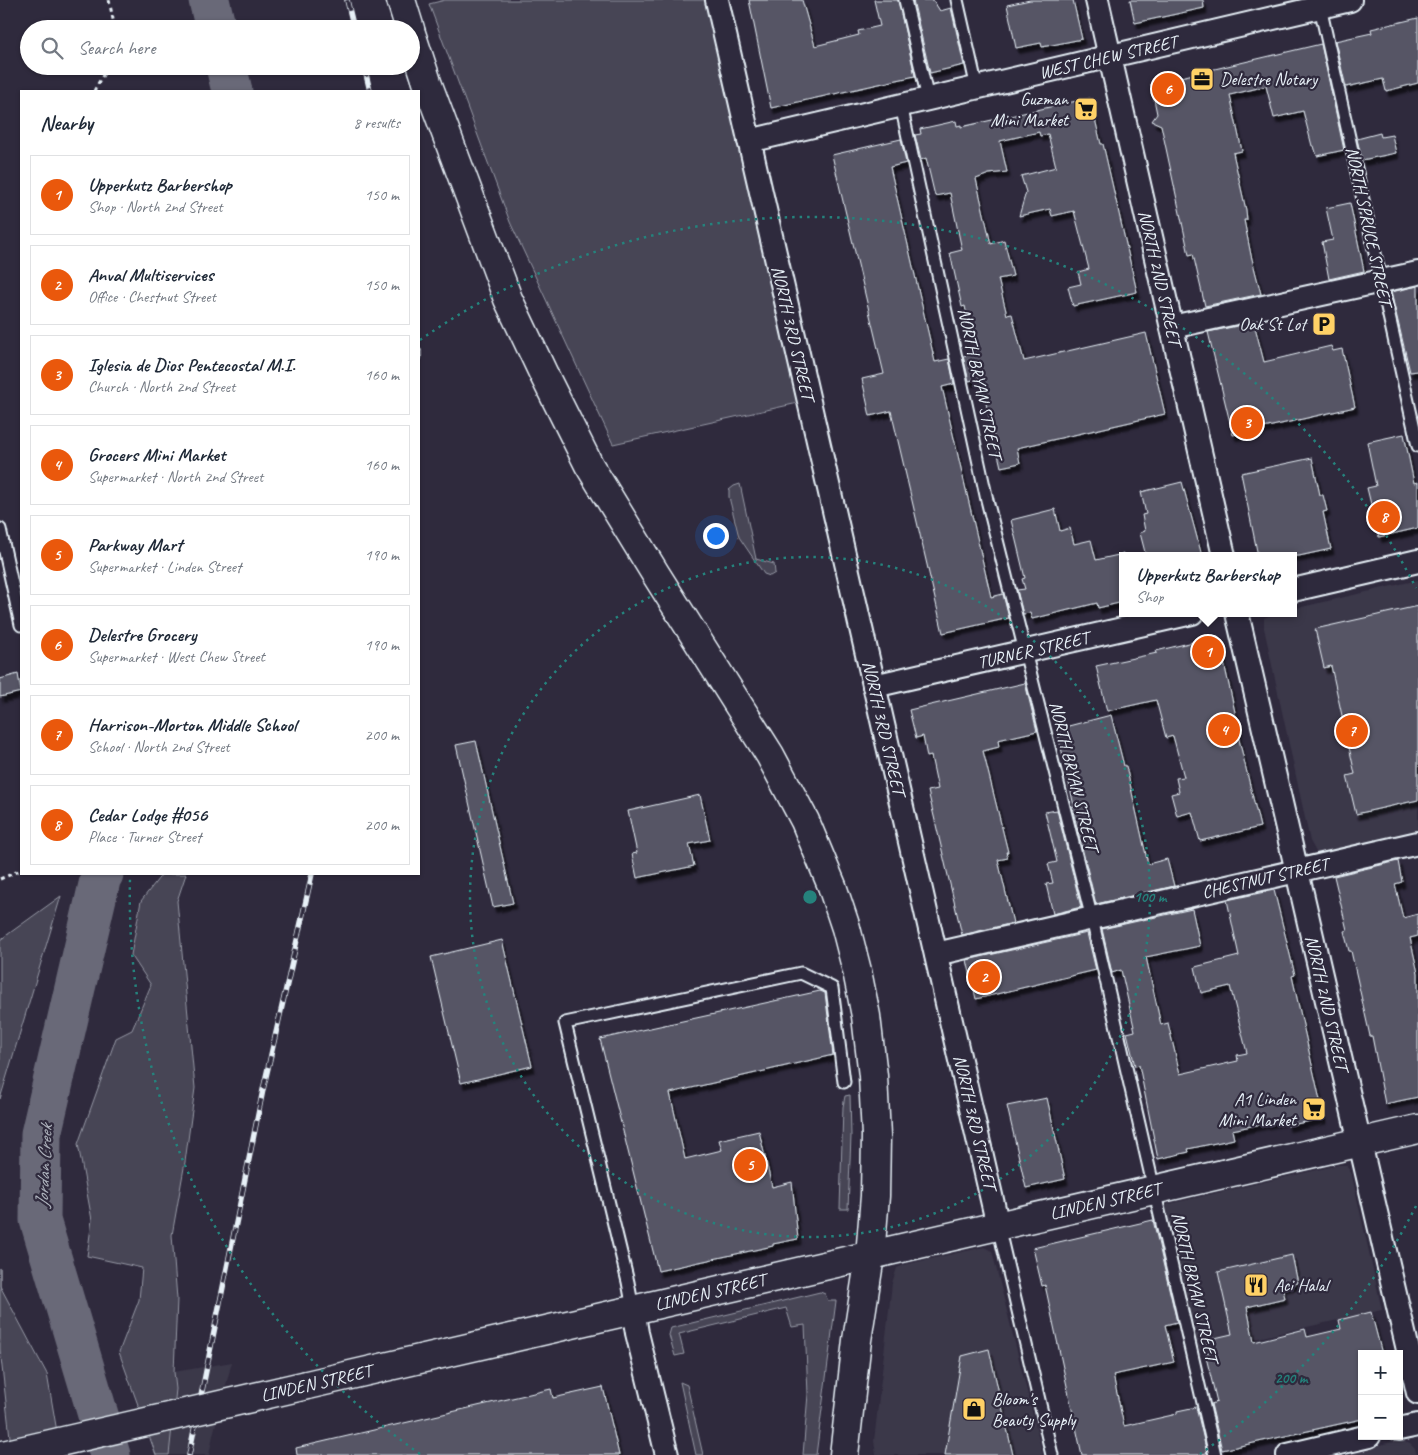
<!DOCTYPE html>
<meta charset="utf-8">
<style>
body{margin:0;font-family:Caveat,sans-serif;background:#f6f6f7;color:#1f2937}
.controls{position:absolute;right:15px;bottom:15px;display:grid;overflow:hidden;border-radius:0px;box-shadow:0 1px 4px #0004}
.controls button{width:45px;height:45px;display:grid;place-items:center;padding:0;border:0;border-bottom:1px solid #e0e1e3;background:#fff;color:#1f2937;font:25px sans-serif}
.you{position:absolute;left:715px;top:535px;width:18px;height:18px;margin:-12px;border:4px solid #fff;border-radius:50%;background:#1a73e8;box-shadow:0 0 0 8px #1a73e833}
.badge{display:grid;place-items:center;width:32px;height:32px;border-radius:50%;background:#ea580c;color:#fff;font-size:16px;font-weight:700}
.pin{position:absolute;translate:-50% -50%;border:2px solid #fff;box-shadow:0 1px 5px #0006}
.popup{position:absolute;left:1119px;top:552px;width:178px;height:65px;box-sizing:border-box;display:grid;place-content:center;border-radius:0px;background:#fff;filter:drop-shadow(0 1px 4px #0005);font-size:16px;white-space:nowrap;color:#747a83}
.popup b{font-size:19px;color:#1f2937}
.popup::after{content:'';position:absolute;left:50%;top:100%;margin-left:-10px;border:10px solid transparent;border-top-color:#fff}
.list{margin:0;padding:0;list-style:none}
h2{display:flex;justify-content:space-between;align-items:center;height:65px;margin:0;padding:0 20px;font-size:21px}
h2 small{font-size:16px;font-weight:400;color:#747a83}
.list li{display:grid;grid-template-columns:32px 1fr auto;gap:15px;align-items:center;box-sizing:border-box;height:80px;margin:0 10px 10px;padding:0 10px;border:1px solid #e0e1e3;border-radius:0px}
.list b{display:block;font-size:19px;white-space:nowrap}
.list p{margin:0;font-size:16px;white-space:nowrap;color:#747a83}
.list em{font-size:16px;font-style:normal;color:#747a83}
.icon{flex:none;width:28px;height:28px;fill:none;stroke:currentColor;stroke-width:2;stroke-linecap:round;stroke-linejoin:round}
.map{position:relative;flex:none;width:1418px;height:1455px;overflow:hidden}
.search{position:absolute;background:#fff;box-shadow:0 1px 4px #0004;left:20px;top:20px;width:400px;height:55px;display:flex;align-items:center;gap:12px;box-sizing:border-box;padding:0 18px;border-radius:28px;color:#747a83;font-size:19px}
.panel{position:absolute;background:#fff;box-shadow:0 1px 4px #0004;left:20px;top:90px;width:400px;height:785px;border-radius:0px}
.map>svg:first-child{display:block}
.built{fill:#3b3749}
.green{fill:#464455;stroke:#979aa6}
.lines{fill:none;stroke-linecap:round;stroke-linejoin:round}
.river{stroke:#696978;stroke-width:41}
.building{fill:#575565;stroke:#e8f1f8;filter:url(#shadow)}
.lane-casing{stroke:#e8f1f8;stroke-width:15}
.street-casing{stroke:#e8f1f8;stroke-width:26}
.secondary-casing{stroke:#e8f1f8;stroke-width:31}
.primary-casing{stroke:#e8f1f8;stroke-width:31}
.path{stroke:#e8f1f8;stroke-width:3;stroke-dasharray:4 4;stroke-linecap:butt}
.lane{stroke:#2f2a3d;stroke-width:11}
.street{stroke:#2f2a3d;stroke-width:22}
.secondary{stroke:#2f2a3d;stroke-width:28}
.primary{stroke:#2f2a3d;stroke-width:28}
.rail-casing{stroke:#e8f1f8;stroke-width:5.5}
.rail{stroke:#2f2a3d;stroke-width:4;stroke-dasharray:11;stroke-linecap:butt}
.secondary-bridge-casing{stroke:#e8f1f8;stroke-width:31;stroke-linecap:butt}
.secondary-bridge{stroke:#2f2a3d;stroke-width:28}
.ring{fill:none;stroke:#25827c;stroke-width:2.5;stroke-dasharray:2.5 5}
.labels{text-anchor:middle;stroke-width:4.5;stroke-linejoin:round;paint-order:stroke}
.street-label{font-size:18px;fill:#e8f1f8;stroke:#2f2a3d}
.poi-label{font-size:18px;fill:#e8f1f8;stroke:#2f2a3d;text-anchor:start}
.water-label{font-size:19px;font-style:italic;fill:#afb4be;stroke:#2f2a3d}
.centre{fill:#25827c;stroke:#2f2a3d;stroke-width:2.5}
.ring-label{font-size:15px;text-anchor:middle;font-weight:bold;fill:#25827c;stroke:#2f2a3d;stroke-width:4.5;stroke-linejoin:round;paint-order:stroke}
</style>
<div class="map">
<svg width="1418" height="1455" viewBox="0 0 1418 1455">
<defs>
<filter id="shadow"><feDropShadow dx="3" dy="5.5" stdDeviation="1" flood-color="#0009"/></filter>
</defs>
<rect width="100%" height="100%" fill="#2f2a3d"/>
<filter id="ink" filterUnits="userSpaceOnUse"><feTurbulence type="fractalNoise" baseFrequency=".02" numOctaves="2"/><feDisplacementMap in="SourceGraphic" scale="10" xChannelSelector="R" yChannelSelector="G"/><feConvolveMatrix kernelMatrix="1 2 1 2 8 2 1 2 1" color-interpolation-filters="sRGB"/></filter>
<g filter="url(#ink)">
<!-- built -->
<g class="built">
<polygon points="1418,580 1418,834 1329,855 1317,854 1310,841 1264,628 1264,618 1276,613 1293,613 1293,609"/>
<polygon points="1338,1165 1347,1165 1352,1176 1382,1310 1197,1352 1165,1219 1165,1207 1168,1204"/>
<polygon points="984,1247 992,1251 1043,1455 876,1455 874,1441 892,1283 897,1268 907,1264"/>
<polygon points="232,1362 213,1435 209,1455 169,1455 176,1389 174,1372"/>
<polygon points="1401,1440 1410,1444 1415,1449 1417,1455 1335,1455"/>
</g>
<!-- green -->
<g class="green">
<polygon points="445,0 705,0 798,403 613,444 510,222 429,4"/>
<polygon points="740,484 756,559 774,564 775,573 770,576 764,574 739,537 729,497 729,490 734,486"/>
<polygon points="162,874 186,874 177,901 195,1088 185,1162 172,1235 177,1299 174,1372 176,1389 169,1455 156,1455 119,1352 139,1300 142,1268 87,1256 92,1220 78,1144 116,1038 132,1030 151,985 131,955 141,901"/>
<polygon points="61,896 0,1099 0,940"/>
<polygon points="850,1095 851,1136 848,1209 840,1209 843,1107 845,1096"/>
<polygon points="0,1268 0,1286 47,1374 61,1455 12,1455 0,1349"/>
<polygon points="820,1292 825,1294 828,1301 836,1301 816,1455 803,1455 808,1394 805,1325 792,1327 786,1308 679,1334 684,1354 675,1356 669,1335 671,1328"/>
<polygon points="680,1382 687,1385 703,1455 696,1455"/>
</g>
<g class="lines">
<!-- river -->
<g class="river">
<polyline points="209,0 216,29"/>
<polyline points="226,66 232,91"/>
<polyline points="103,874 101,876 41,1134 40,1220 110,1455"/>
</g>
</g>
<!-- building -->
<g class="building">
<polygon points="749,0 802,0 815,46 859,35 858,31 880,26 874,0 898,0 915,76 771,108"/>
<polygon points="913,0 933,0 940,11 951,8 964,65 930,73"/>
<polygon points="1030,0 1073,0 1082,39 1042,47 1041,43 1016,48 1007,5"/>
<polygon points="1130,0 1203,0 1204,8 1135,23"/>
<polygon points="1418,18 1418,83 1386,91 1383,79 1346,87 1335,41 1372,33 1371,29"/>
<polygon points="1321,44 1344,150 1317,156 1314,146 1312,146 1303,111 1274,118 1266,86 1230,95 1242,151 1233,153 1246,210 1247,220 1244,220 1251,255 1261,294 1205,306 1193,254 1189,255 1161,125 1152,121 1157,114 1151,84"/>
<polygon points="1090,98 1101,144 1103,144 1137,292 1073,306 1068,287 1081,284 1078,272 1089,269 1074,211 1052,216 1050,209 1019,216 1026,192 1021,176 1056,167 1048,134 1040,136 1039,132 1000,141 1007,172 989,174 976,179 991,244 1004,240 1013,276 998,279 1007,315 1012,314 1024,361 1146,333 1165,414 1017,448 1020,463 1001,467 980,378 969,381 963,356 975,354 965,306 962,307 950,253 962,250 950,193 935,196 926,158 921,160 915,135 921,134 920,129 956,121 957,126 961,125 961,127"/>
<polygon points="1380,133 1381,137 1392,135 1396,153 1362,160 1357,139"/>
<polygon points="901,139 906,163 890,167 935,362 949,359 954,384 942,387 991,597 1003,594 1009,618 943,633 891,411 870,416 862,379 884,374 832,155"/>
<polygon points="1350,203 1364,271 1329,279 1322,242 1333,240 1326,208"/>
<polygon points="1418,286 1418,371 1410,372 1391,292"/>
<polygon points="1257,322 1254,323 1264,362 1331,346 1333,351 1342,349 1355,407 1233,435 1208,332"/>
<polygon points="1404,434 1414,483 1418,482 1418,528 1379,537 1367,488 1376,486 1367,442"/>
<polygon points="1312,458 1320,495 1323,495 1327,511 1323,512 1331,549 1299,556 1258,556 1241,473"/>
<polygon points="1182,482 1202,556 1146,556 1140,533 1145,531 1142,515 1146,514 1141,492"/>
<polygon points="1055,509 1060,531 1070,528 1074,544 1091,540 1096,560 1123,554 1123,602 1098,608 1097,603 1032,619 1030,613 1023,614 1017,590 1025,589 1022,579 1025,578 1011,520"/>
<polygon points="1418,606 1418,800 1356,814 1347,776 1355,774 1331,666 1324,668 1315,629"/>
<polygon points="1218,636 1239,730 1237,731 1260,827 1200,841 1192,812 1177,816 1171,794 1179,792 1176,778 1184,777 1173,736 1166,738 1156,700 1107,711 1096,666 1157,653 1156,651"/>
<polygon points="18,674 21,692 0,697 0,679"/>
<polygon points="1025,683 1037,731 998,740 999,747 983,751 1008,852 1006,852 1008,858 998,860 1013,923 962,935 928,791 938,789 931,756 927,757 923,736 916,738 909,710"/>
<polygon points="1111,715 1124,766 1126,766 1148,864 1167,859 1174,886 1096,904 1072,807 1074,806 1057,729"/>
<polygon points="476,741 513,903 493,907 456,745"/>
<polygon points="700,795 710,840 689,844 694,866 637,878 632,854 637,853 628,811"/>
<polygon points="1057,810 1081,907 1053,914 1046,884 1053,883 1048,864 1057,862 1045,812"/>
<polygon points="1398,861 1402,882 1395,884 1403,918 1418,914 1418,936 1410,938 1418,973 1418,1097 1385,1104 1372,1036 1370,1036 1351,951 1349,951 1344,931 1347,930 1334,876"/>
<polygon points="1274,890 1295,975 1292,976 1324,1118 1287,1126 1286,1119 1232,1130 1234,1139 1188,1149 1189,1152 1158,1159 1139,1065 1135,1066 1127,1033 1135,1031 1121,970 1112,973 1102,929 1192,909 1200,946 1146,957 1161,1025 1168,1023 1180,1074 1238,1061 1237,1055 1247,1053 1230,986 1201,993 1195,967 1239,956 1227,900"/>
<polygon points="1087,933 1096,970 976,999 967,960"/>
<polygon points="502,940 532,1066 461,1083 431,957"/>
<polygon points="820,991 825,993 833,1055 670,1093 685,1159 722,1150 719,1140 759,1131 772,1187 792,1182 798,1239 773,1244 773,1246 658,1271 600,1039"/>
<polygon points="1047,1098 1065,1179 1026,1188 1007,1106"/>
<polygon points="1153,1220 1177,1322 1165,1325 1174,1362 1113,1375 1124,1426 1177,1414 1177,1411 1196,1407 1207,1453 1198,1455 1082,1455 1045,1285 1042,1286 1033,1248"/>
<polygon points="1292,1255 1298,1283 1282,1287 1285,1298 1247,1307 1254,1342 1305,1329 1307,1337 1341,1329 1339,1320 1371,1312 1382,1354 1362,1354 1362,1419 1222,1450 1211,1404 1217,1402 1205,1353 1209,1352 1206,1340 1232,1334 1218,1272"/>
<polygon points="989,1349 1013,1455 945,1455 962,1356"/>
<polygon points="603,1387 619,1455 297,1455 296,1448 551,1389 553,1398"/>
</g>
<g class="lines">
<!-- lane casing -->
<g class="lane-casing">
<g id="lane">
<polyline points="905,0 928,99"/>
<polyline points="957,0 977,88"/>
<polyline points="1320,7 1418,446"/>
<polyline points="901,105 987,500 1092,919 1215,1455"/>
<polyline points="0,529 21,625"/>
<polyline points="998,1226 1052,1455"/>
<polyline points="633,1309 628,1282 565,1023 801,973 832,988 844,1082"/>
</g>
</g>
<!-- street casing -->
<g class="street-casing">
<g id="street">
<polyline points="717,0 998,1226"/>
<polyline points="1097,0 1224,556"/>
<polyline points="749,141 1350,0"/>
<polyline points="1172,327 1418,273"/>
<polyline points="1293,590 1418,561"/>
<polyline points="1237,613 1418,1393"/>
<polyline points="874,686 1192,613"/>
<polyline points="936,954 1418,843"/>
<polyline points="633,1309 637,1333 667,1455"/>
<polyline points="1399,1429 1418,1425"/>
<polyline points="1288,1455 1369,1436"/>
</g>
</g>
<!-- secondary casing -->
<g class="secondary-casing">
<polyline id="secondary" points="307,1385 1418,1129"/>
</g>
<!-- primary casing -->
<g class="primary-casing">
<g id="primary">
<polyline points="401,0 410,29"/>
<polyline points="411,33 428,85 508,299 544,375 589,465 655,573 770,755 805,821 832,886 846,928 857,971 866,1016 873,1076 876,1136 875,1196 870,1256 857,1340 844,1455"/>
</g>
</g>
<!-- path -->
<g class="path">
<polyline points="109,0 115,29"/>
<polyline points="94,91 108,66"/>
<polyline points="0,879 21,870"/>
</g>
<!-- lane -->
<use href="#lane" class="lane"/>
<!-- street -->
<use href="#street" class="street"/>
<!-- secondary -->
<use href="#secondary" class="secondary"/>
<!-- primary -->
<use href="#primary" class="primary"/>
<!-- rail casing -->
<g class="rail-casing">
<g id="rail">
<polyline points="347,0 354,29"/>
<polyline points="364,66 370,91"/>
<polyline points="419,351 419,358"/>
<polyline points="189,1455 263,1090 312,874"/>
</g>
</g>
<!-- rail -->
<use href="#rail" class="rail"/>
<!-- secondary-bridge casing -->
<g class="secondary-bridge-casing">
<polyline id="secondary-bridge" points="3,1455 307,1385"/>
</g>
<!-- secondary-bridge -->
<use href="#secondary-bridge" class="secondary-bridge"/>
</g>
</g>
<!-- distance rings -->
<g class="ring">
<circle cx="810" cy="897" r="340"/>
<path d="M1416 1206A680 680 0 0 1 1200 1454M420 1454A680 680 0 0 1 130 879M420 340A680 680 0 0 1 1416 588"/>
</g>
<!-- icons -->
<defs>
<g id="office-square" transform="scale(1.25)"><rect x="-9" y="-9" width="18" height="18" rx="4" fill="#ffd166" stroke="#2f2a3d"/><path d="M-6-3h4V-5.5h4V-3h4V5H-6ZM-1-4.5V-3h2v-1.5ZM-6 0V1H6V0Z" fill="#111"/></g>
<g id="supermarket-square" transform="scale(1.25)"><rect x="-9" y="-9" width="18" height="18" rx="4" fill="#ffd166" stroke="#2f2a3d"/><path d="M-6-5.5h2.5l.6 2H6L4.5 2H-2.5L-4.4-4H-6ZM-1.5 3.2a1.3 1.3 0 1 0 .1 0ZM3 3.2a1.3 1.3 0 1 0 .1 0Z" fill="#111"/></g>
<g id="parking-square" transform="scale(1.25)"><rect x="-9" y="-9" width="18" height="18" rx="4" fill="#ffd166" stroke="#2f2a3d"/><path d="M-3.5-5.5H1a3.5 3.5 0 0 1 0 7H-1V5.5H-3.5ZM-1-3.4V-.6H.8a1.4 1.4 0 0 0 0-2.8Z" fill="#111"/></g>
<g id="restaurant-square" transform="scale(1.25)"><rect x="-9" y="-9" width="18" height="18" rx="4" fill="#ffd166" stroke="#2f2a3d"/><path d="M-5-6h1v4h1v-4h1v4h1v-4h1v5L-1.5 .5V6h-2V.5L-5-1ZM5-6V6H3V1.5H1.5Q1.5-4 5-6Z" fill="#111"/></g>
<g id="shop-square" transform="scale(1.25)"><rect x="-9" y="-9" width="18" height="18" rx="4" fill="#ffd166" stroke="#2f2a3d"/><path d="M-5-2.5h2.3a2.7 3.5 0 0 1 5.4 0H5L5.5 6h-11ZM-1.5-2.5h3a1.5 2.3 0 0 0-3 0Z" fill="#111"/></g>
</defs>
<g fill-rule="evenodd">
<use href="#office-square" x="1202" y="79"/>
<use href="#supermarket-square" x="1086" y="109"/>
<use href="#parking-square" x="1324" y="324"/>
<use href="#supermarket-square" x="1314" y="1109"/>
<use href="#restaurant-square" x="1256" y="1285"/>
<use href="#shop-square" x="974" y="1409"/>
</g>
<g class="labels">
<!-- street labels -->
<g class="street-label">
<text transform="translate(1108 57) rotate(-13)" y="6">WEST CHEW STREET</text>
<text transform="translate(1369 226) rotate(78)" y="6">NORTH SPRUCE STREET</text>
<text transform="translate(1160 278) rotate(77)" y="6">NORTH 2ND STREET</text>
<text transform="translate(793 333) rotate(77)" y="6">NORTH 3RD STREET</text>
<text transform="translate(980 383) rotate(78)" y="6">NORTH BRYAN STREET</text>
<text transform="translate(1033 650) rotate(-13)" y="6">TURNER STREET</text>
<text transform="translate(884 728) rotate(77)" y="6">NORTH 3RD STREET</text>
<text transform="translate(1074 776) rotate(76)" y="6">NORTH BRYAN STREET</text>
<text transform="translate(1265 878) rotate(-13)" y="6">CHESTNUT STREET</text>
<text transform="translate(1327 1003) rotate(77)" y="6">NORTH 2ND STREET</text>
<text transform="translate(975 1122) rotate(77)" y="6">NORTH 3RD STREET</text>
<text transform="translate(1105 1201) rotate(-13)" y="6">LINDEN STREET</text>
<text transform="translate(1195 1287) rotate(77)" y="6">NORTH BRYAN STREET</text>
<text transform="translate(710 1292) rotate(-13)" y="6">LINDEN STREET</text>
<text transform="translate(316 1383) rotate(-13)" y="6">LINDEN STREET</text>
</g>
<!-- poi labels -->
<g class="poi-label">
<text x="1220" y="85">Delestre Notary</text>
<text x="1068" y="105" text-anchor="end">Guzman<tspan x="1068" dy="21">Mini Market</tspan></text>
<text x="1306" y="330" text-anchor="end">Oak St Lot</text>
<text x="1296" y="1105" text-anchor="end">A1 Linden<tspan x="1296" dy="21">Mini Market</tspan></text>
<text x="1274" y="1291">Aci Halal</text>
<text x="992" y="1405">Bloom's<tspan x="992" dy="21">Beauty Supply</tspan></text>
</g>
<!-- water labels -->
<g class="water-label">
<text transform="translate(43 1166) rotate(-87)" y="7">Jordan Creek</text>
</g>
</g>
<circle cx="810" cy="897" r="8" class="centre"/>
<g class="ring-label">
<text x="1150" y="902">100 m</text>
<text x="1291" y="1383">200 m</text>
</g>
</svg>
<div class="controls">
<button>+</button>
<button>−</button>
</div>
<div class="you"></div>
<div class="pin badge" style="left:1208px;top:652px">1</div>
<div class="popup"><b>Upperkutz Barbershop</b>Shop</div>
<div class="pin badge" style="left:984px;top:977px">2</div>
<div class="pin badge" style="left:1247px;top:423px">3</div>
<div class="pin badge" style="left:1224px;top:730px">4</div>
<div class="pin badge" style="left:750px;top:1165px">5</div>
<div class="pin badge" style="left:1168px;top:89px">6</div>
<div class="pin badge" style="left:1352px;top:731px">7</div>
<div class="pin badge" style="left:1384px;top:517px">8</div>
<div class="search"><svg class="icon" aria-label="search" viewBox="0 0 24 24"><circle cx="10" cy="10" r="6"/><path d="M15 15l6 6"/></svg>Search here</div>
<section class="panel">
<h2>Nearby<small>8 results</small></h2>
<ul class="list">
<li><span class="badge">1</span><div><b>Upperkutz Barbershop</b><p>Shop · North 2nd Street</p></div><em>150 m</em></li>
<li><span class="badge">2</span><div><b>Anval Multiservices</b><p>Office · Chestnut Street</p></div><em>150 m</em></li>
<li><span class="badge">3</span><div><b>Iglesia de Dios Pentecostal M.I.</b><p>Church · North 2nd Street</p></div><em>160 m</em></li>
<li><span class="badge">4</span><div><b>Grocers Mini Market</b><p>Supermarket · North 2nd Street</p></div><em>160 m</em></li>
<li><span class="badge">5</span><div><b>Parkway Mart</b><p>Supermarket · Linden Street</p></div><em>190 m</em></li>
<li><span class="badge">6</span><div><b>Delestre Grocery</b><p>Supermarket · West Chew Street</p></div><em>190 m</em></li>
<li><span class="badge">7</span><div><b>Harrison-Morton Middle School</b><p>School · North 2nd Street</p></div><em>200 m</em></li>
<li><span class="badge">8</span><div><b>Cedar Lodge #056</b><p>Place · Turner Street</p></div><em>200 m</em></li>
</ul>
</section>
</div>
